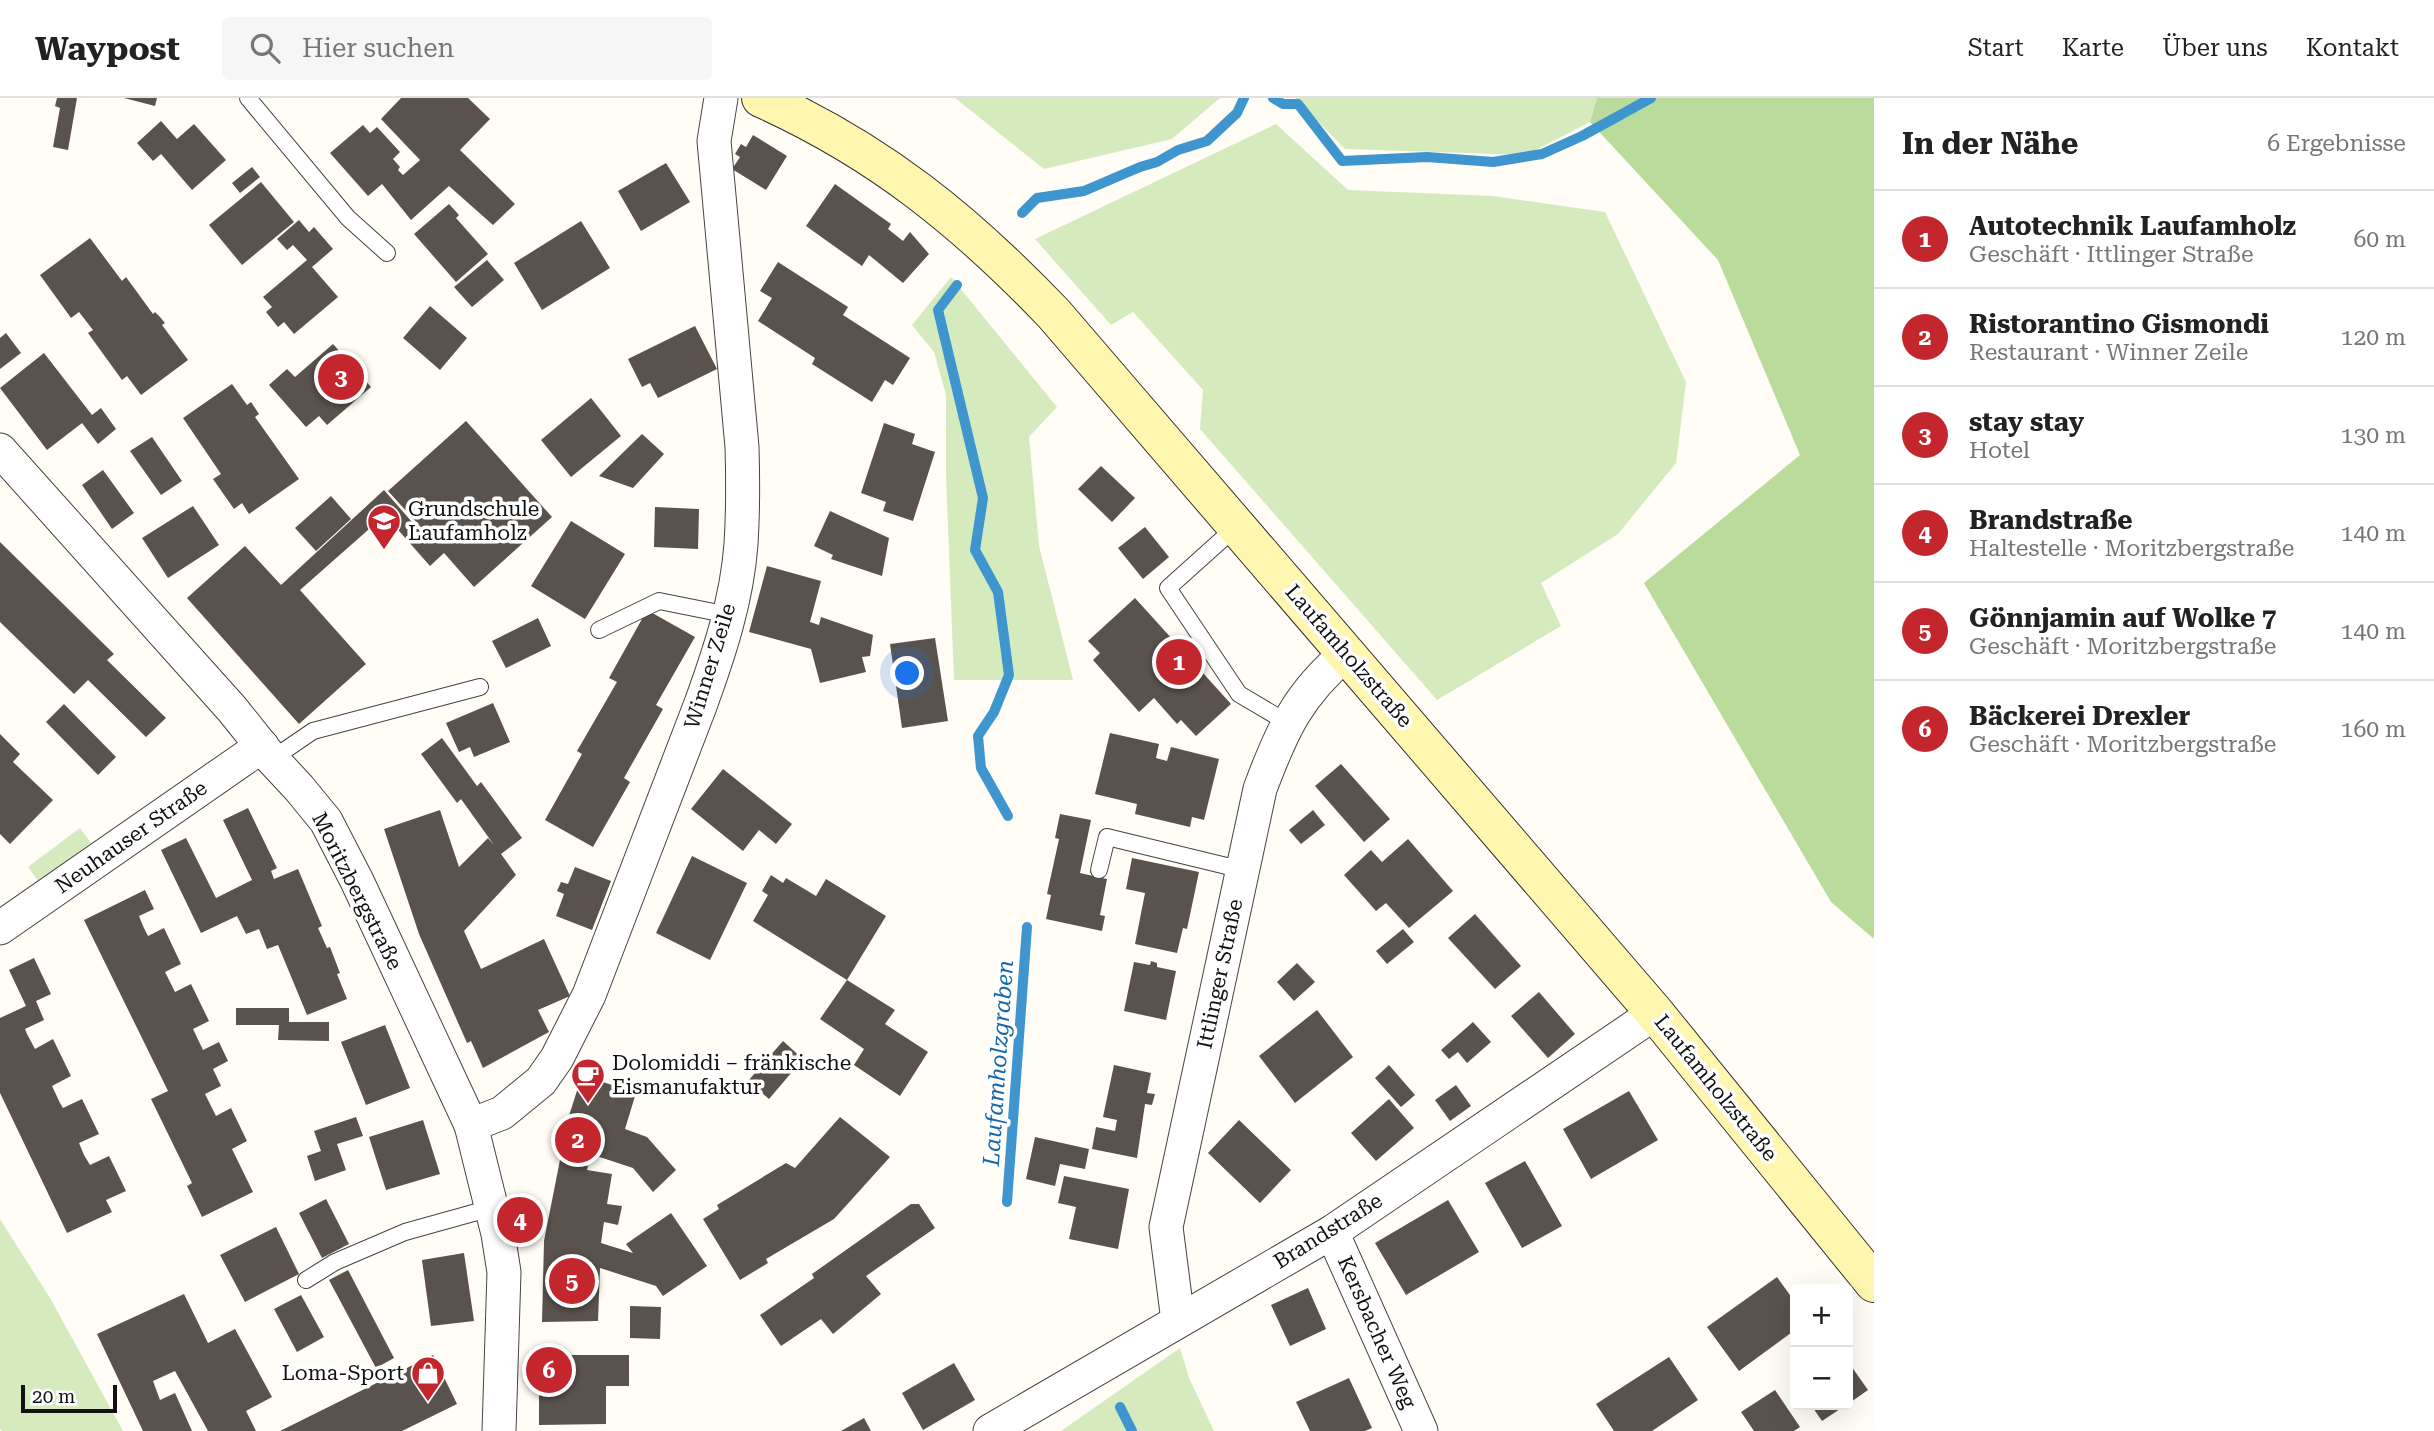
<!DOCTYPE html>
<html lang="de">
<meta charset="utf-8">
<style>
body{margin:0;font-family:"Roboto Serif",serif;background:#f6f6f6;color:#222}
.controls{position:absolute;right:21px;bottom:21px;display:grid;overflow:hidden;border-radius:7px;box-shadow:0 7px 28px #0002}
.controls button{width:63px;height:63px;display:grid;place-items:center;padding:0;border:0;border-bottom:2px solid #e0e0e0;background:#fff;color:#222;font:35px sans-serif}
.scale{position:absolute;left:21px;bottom:18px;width:96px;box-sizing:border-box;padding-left:7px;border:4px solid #111;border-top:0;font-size:19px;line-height:24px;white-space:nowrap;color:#111;-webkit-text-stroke:5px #fff;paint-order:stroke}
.you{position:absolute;left:908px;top:576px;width:24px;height:24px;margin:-18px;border:5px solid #fff;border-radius:50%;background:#1a73e8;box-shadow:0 0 0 10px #1a73e833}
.badge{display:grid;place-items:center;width:46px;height:46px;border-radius:50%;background:#c4262e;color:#fff;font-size:23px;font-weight:700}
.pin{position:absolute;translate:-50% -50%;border:4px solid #fff;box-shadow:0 2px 7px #0006}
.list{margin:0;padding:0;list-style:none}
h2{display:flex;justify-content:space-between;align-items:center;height:91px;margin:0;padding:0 28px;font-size:30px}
h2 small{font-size:23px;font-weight:400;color:#767676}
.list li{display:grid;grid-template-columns:46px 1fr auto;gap:21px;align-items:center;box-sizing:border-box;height:98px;padding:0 28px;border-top:2px solid #e0e0e0}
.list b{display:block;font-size:26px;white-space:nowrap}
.list p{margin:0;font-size:23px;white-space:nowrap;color:#767676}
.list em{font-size:23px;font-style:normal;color:#767676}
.icon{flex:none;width:38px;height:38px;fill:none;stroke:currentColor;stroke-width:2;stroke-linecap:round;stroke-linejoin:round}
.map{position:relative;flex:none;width:1874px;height:1333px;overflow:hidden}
header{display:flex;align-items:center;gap:42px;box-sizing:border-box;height:98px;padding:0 35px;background:#fff;border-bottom:2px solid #e0e0e0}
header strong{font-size:33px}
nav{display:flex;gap:38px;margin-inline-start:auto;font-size:24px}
.search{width:490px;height:63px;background:#f6f6f6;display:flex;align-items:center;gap:18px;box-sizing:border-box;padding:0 24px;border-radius:7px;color:#767676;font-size:26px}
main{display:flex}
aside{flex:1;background:#fff}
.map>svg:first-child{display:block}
.green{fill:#d5ebbd}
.forest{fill:#b9dc9c}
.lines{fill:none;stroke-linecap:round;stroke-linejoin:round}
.stream{stroke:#3f96cf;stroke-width:10}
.building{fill:#5a524d}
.lane-casing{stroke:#444;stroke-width:18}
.street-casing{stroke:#444;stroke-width:35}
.secondary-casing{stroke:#333;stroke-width:40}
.lane{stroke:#fff;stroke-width:16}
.street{stroke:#fff;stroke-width:33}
.secondary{stroke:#fff6b0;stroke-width:38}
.labels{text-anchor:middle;stroke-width:7;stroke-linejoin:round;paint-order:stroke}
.poi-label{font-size:21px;fill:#111;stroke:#fff;text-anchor:start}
.street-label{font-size:21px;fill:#111;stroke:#fff}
.water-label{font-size:23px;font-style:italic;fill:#1768a6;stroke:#fff}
</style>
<header>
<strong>Waypost</strong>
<div class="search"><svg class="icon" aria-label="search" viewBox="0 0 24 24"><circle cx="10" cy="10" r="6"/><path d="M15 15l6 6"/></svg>Hier suchen</div>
<nav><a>Start</a><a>Karte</a><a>Über uns</a><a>Kontakt</a></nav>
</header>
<main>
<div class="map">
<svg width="1874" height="1333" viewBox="0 0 1874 1333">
<rect width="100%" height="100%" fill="#fffdf5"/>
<!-- green -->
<g class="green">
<polygon points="955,0 1220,0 1172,41 1044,71"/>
<polygon points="1295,0 1597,0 1590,24 1526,57 1345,51"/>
<polygon points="1276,26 1348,92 1493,98 1605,114 1686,284 1676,365 1618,436 1541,485 1561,528 1437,602 1200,331 1203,292 1133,214 1111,227 1035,141"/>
<polygon points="951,179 1057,309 1029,339 1039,448 1073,582 954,582 946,377 946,297 934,254 912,227"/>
<polygon points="80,730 91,745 39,784 28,769"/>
<polygon points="0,1121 50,1200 123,1333 2,1333 0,1331"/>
<polygon points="1180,1250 1189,1280 1214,1333 1061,1333"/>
</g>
<!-- forest -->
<polygon class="forest" points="1597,0 1874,0 1874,841 1831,804 1644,485 1800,357 1718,162 1590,24"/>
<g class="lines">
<!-- stream -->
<g class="stream">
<polyline points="1273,0 1283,6 1298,6 1342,63 1427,59 1493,64 1542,56 1582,38 1651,0"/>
<polyline points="1022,115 1037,100 1084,93 1140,69 1157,64 1178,52 1207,43 1237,15 1244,0"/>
<polyline points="957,187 938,212 983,400 975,452 998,494 1009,577 994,614 978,638 981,670 1008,718"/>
<polyline points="1007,1104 1027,829"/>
<polyline points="1120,1309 1132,1333"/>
</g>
</g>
<!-- building -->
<g class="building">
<polygon points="57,0 77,0 68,52 53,49 60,10 55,8"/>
<polygon points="124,0 157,0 155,8"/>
<polygon points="401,0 468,0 490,21 460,52 515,106 493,127 449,88 411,122 382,86 368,98 330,55 363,27 370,35 377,29 400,54 393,61 400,69 398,72 403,77 420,62 381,21"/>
<polygon points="161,23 177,41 194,26 226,62 192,92 161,56 153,63 137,45"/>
<polygon points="753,37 787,58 766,92 732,71 740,59 735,56 741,46 746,49"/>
<polygon points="666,65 690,104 641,133 618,93"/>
<polygon points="252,69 260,79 240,95 232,85"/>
<polygon points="261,84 294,124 242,167 209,127"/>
<polygon points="835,86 891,126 888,131 903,143 910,134 929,156 903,185 869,157 862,168 806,128"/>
<polygon points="449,106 459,117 456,120 488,156 456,184 414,136"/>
<polygon points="299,122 309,134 314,129 333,151 312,169 338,199 294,236 284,224 278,229 266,214 272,209 263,199 307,162 293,147 287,152 277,141"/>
<polygon points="581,123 610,170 542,212 514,165"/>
<polygon points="90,140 122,183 126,179 153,216 155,214 160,219 165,225 162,227 188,262 141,297 127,278 122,282 88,235 93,232 79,214 71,220 40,177"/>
<polygon points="487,162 504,182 472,209 454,189"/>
<polygon points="778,164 848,209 843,217 910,260 893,287 885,282 872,304 812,266 815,260 758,223 772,200 760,193"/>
<polygon points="430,208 467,240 440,272 403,240"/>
<polygon points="695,228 717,271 658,300 650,285 642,289 628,261"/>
<polygon points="6,235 21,255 0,271 0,240"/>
<polygon points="333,246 371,289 327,327 319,318 306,329 269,287 287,271 295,279"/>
<polygon points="44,255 92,317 101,310 116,331 98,346 82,325 47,352 0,290"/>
<polygon points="232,286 247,307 251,304 259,316 255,319 299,381 249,416 242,405 234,411 213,381 221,376 183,320"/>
<polygon points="591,300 621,338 571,379 541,342"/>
<polygon points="466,323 552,419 474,489 444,455 430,468 385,417 300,492 366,566 299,626 187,500 245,448 281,487 384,392 426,440 429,438 388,393"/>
<polygon points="884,325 915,336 912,346 935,354 913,423 883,413 886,404 861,395"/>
<polygon points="642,336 664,356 633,390 599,378"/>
<polygon points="152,339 182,383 161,397 130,353"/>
<polygon points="1101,368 1135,400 1112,424 1078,391"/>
<polygon points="103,372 134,415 112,431 82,387"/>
<polygon points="331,398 351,421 316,453 295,430"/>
<polygon points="193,408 219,447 168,480 142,440"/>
<polygon points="655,409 699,411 698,451 654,449"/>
<polygon points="830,413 889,440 882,478 831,461 833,457 814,448"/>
<polygon points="571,423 625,456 585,521 531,488"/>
<polygon points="1145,429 1169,459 1143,481 1118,450"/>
<polygon points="0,444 114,556 107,562 166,620 146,639 88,582 74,596 0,524"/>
<polygon points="767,468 821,483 810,524 819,527 821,519 873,537 870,558 862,559 866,574 820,585 811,551 749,534"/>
<polygon points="1135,500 1231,606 1196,638 1181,622 1177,626 1154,600 1139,614 1093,562 1100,555 1088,543"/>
<polygon points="647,512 695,539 656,607 663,611 624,680 630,684 593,749 545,722 582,656 577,653 617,584 609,580"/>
<polygon points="538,520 551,548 506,570 492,543"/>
<polygon points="935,540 948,623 902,630 890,546"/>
<polygon points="493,605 510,644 474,659 470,649 459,654 446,625"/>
<polygon points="64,606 116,659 98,677 46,624"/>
<polygon points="1110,635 1159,646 1156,660 1167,663 1171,649 1219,661 1204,722 1192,719 1190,729 1135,716 1137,706 1095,696"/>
<polygon points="0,636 20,656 13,664 53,702 10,746 0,736"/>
<polygon points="442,640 477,688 481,684 522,740 501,756 516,777 464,833 481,871 544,841 570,898 538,912 549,934 483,970 471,943 467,945 419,836 384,731 440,712 459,769 488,740 494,747 461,701 457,705 421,656"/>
<polygon points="1341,666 1390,721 1364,744 1315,688"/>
<polygon points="723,671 792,726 776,746 759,732 743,753 691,711"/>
<polygon points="248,710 277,770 271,773 274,781 298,771 322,828 318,830 327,850 330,849 340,875 337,876 347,901 307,917 278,847 267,851 259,831 246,836 237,818 201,835 161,752 186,740 216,800 252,782 223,722"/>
<polygon points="1313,712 1325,727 1301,746 1289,732"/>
<polygon points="1060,716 1091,722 1080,775 1107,781 1100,817 1105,818 1102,833 1046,821 1051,797 1047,796 1059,741 1055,740"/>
<polygon points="1408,741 1453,793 1409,830 1386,805 1376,813 1344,777 1371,752 1382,764"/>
<polygon points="692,758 747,785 710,862 656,835"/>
<polygon points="1132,760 1199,774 1187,831 1183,830 1177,855 1135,846 1145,795 1126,791"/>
<polygon points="575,769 611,783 592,832 556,818 564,796 557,793 561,784 568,786"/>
<polygon points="771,777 783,785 786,780 816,798 826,781 886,818 847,882 753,823 768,797 762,793"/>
<polygon points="145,792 154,811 139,818 143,828 148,838 164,830 181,866 165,874 175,894 191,886 209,923 193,931 203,952 219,944 228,963 213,971 221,988 205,996 216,1018 231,1010 247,1043 232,1051 253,1094 202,1119 187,1088 192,1085 151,1001 168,993 84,822"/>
<polygon points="1475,816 1521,868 1495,891 1448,840"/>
<polygon points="1403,831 1414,844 1387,866 1376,853"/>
<polygon points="34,860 51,896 36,903 44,922 25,931 27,936 35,951 53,941 71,978 52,988 60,1005 63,1010 82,1001 99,1036 79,1045 84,1057 90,1067 109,1058 126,1093 106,1102 112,1114 67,1135 0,995 0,920 26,908 9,872"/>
<polygon points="1151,863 1157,865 1157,869 1176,873 1166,922 1124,913 1134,864 1150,867"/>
<polygon points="1297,865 1315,884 1294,903 1277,884"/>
<polygon points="847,882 895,912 885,926 928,954 900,998 854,967 864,951 820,921"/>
<polygon points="1539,894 1575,936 1548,960 1511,918"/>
<polygon points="236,910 289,910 289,924 329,924 329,943 278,942 279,927 236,927"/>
<polygon points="1317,912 1353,959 1295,1005 1259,958"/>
<polygon points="1473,924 1491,944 1467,965 1458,954 1449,961 1441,952"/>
<polygon points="385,927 410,990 366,1007 341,944"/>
<polygon points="783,943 803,961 769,1001 748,983"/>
<polygon points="1114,967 1151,975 1147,995 1155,996 1152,1007 1145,1006 1137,1060 1092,1051 1096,1029 1115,1033 1117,1022 1103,1019"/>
<polygon points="1389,967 1415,997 1401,1009 1375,980"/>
<polygon points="582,977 636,995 625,1031 647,1039 676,1072 653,1094 633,1070 560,1046"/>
<polygon points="1456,987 1471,1008 1450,1023 1435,1002"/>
<polygon points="1629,993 1658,1042 1591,1081 1563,1031"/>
<polygon points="1389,1001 1414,1030 1376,1063 1351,1035"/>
<polygon points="356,1019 363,1038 337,1046 346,1072 315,1083 307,1058 321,1053 314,1033"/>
<polygon points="840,1019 890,1059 834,1121 766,1161 768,1165 740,1182 703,1121 719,1111 717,1107 786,1065 795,1070"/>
<polygon points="423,1022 440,1076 386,1092 369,1039"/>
<polygon points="1239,1022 1291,1072 1260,1105 1208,1055"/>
<polygon points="1035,1039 1089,1051 1085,1071 1060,1066 1055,1088 1026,1081"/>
<polygon points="560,1062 588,1068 587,1072 612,1076 607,1106 622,1108 618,1127 604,1124 601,1145 633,1155 626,1146 671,1115 707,1168 663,1198 656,1188 600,1170 598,1223 542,1224 544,1143"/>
<polygon points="1525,1063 1562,1128 1522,1150 1485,1085"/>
<polygon points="1064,1078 1129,1091 1118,1151 1069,1141 1076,1109 1058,1105"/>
<polygon points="326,1101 349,1146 322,1160 299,1115"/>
<polygon points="1448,1102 1479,1154 1406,1197 1375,1145"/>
<polygon points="911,1106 919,1106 935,1130 866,1178 881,1196 833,1236 821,1221 781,1248 760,1217 814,1180 812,1176"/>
<polygon points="276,1129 299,1176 245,1204 220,1157"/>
<polygon points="464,1155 474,1223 431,1228 422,1162"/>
<polygon points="348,1172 394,1260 376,1270 329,1182"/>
<polygon points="1777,1179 1795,1204 1795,1232 1739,1273 1707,1229"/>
<polygon points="1308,1190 1326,1231 1290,1248 1271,1207"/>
<polygon points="184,1196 208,1245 235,1231 272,1299 246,1313 256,1333 208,1333 175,1273 153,1283 160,1302 175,1295 192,1333 143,1333 97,1236"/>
<polygon points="301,1197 324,1239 297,1254 274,1211"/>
<polygon points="630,1208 661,1209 660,1241 630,1240"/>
<polygon points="433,1257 457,1306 402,1333 280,1333"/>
<polygon points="539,1257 629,1257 629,1288 606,1288 606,1326 539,1327"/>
<polygon points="1669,1259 1698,1302 1652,1333 1614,1333 1596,1306"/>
<polygon points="954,1265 975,1302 923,1332 902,1295"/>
<polygon points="1849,1265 1868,1292 1848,1306 1848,1266"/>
<polygon points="1349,1280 1372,1330 1365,1333 1310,1333 1296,1304"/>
<polygon points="1775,1292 1800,1329 1794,1333 1754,1333 1741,1314"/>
<polygon points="1811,1307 1846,1307 1822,1323"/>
<polygon points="864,1320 871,1333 841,1333"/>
</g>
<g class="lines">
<!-- lane casing -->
<g class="lane-casing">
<g id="lane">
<polyline points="248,0 348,120 387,155"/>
<polyline points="1237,428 1168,490 1239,596 1288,625"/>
<polyline points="599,532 659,503 729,517"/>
<polyline points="272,661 313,633 480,589"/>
<polyline points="1099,772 1107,739 1243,772"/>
<polyline points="306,1182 335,1164 405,1134 491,1110"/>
</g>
</g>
<!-- street casing -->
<g class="street-casing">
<g id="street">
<polyline points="0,352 232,611 272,661 299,690 326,723 357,783 471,1027 498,1136 504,1174 499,1333"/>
<polyline points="0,830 262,648"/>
<path d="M471,1027L502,1015L541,983L557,960L589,897L700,608C719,556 737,502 741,446C743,414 743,382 742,349L714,43L721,0"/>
<polyline points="1332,1134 1421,1333"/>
<path d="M1178,1223L1166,1129L1260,691C1282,632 1298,596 1347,555"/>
<polyline points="990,1333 1332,1134 1655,915"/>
</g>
</g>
<!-- secondary casing -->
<g class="secondary-casing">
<path id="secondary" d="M761,0C879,53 965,123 1054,216L1655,915L1874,1185"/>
</g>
<!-- lane -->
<use href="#lane" class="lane"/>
<!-- street -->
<use href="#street" class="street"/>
<!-- secondary -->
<use href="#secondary" class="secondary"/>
</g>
<!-- icons -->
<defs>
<g id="school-pin" transform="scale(1.75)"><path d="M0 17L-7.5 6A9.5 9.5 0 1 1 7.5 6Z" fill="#c4262e" stroke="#fff"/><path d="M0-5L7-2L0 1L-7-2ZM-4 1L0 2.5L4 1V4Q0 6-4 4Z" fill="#fff"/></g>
<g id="cafe-pin" transform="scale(1.75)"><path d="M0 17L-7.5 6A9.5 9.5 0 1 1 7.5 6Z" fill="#c4262e" stroke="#fff"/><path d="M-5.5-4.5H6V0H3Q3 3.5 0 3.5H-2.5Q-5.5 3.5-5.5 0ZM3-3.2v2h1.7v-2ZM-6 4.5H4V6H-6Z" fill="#fff"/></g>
<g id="shop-pin" transform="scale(1.75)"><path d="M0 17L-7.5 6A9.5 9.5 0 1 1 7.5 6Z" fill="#c4262e" stroke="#fff"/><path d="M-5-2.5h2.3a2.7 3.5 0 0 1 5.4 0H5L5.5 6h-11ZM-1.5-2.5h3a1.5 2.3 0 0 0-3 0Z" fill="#fff"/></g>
</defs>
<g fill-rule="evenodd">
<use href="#school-pin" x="384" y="423"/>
<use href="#cafe-pin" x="588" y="977"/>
<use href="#shop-pin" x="428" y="1275"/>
</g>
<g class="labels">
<!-- poi labels -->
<g class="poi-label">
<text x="408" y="418">Grundschule<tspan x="408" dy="24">Laufamholz</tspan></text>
<text x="612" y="972">Dolomiddi – fränkische<tspan x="612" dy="24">Eismanufaktur</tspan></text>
<text x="404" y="1282" text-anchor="end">Loma-Sport</text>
</g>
<!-- street labels -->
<g class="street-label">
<text transform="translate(1349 558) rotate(49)" y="7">Laufamholzstraße</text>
<text transform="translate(710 568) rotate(-73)" y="7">Winner Zeile</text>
<text transform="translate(131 739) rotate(-35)" y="7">Neuhauser Straße</text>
<text transform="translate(357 793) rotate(63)" y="7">Moritzbergstraße</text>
<text transform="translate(1220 876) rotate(-78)" y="7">Ittlinger Straße</text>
<text transform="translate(1716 990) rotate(51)" y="7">Laufamholzstraße</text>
<text transform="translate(1328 1133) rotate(-32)" y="7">Brandstraße</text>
<text transform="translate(1377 1234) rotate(66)" y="7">Kersbacher Weg</text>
</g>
<!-- water labels -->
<g class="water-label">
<text transform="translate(998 965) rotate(-86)" y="8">Laufamholzgraben</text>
</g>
</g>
</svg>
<div class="controls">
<button>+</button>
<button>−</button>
</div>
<div class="scale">20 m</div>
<div class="you"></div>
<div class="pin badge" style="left:1179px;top:564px">1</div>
<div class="pin badge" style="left:578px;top:1042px">2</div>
<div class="pin badge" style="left:341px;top:279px">3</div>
<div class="pin badge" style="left:520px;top:1122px">4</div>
<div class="pin badge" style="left:572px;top:1183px">5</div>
<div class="pin badge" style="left:549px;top:1272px">6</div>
</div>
<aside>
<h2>In der Nähe<small>6 Ergebnisse</small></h2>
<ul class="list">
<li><span class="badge">1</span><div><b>Autotechnik Laufamholz</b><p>Geschäft · Ittlinger Straße</p></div><em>60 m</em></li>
<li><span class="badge">2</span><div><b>Ristorantino Gismondi</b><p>Restaurant · Winner Zeile</p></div><em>120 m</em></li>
<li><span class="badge">3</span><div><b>stay stay</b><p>Hotel</p></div><em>130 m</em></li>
<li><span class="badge">4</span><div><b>Brandstraße</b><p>Haltestelle · Moritzbergstraße</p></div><em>140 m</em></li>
<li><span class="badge">5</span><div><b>Gönnjamin auf Wolke 7</b><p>Geschäft · Moritzbergstraße</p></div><em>140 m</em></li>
<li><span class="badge">6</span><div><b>Bäckerei Drexler</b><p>Geschäft · Moritzbergstraße</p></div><em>160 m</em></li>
</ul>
</aside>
</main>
